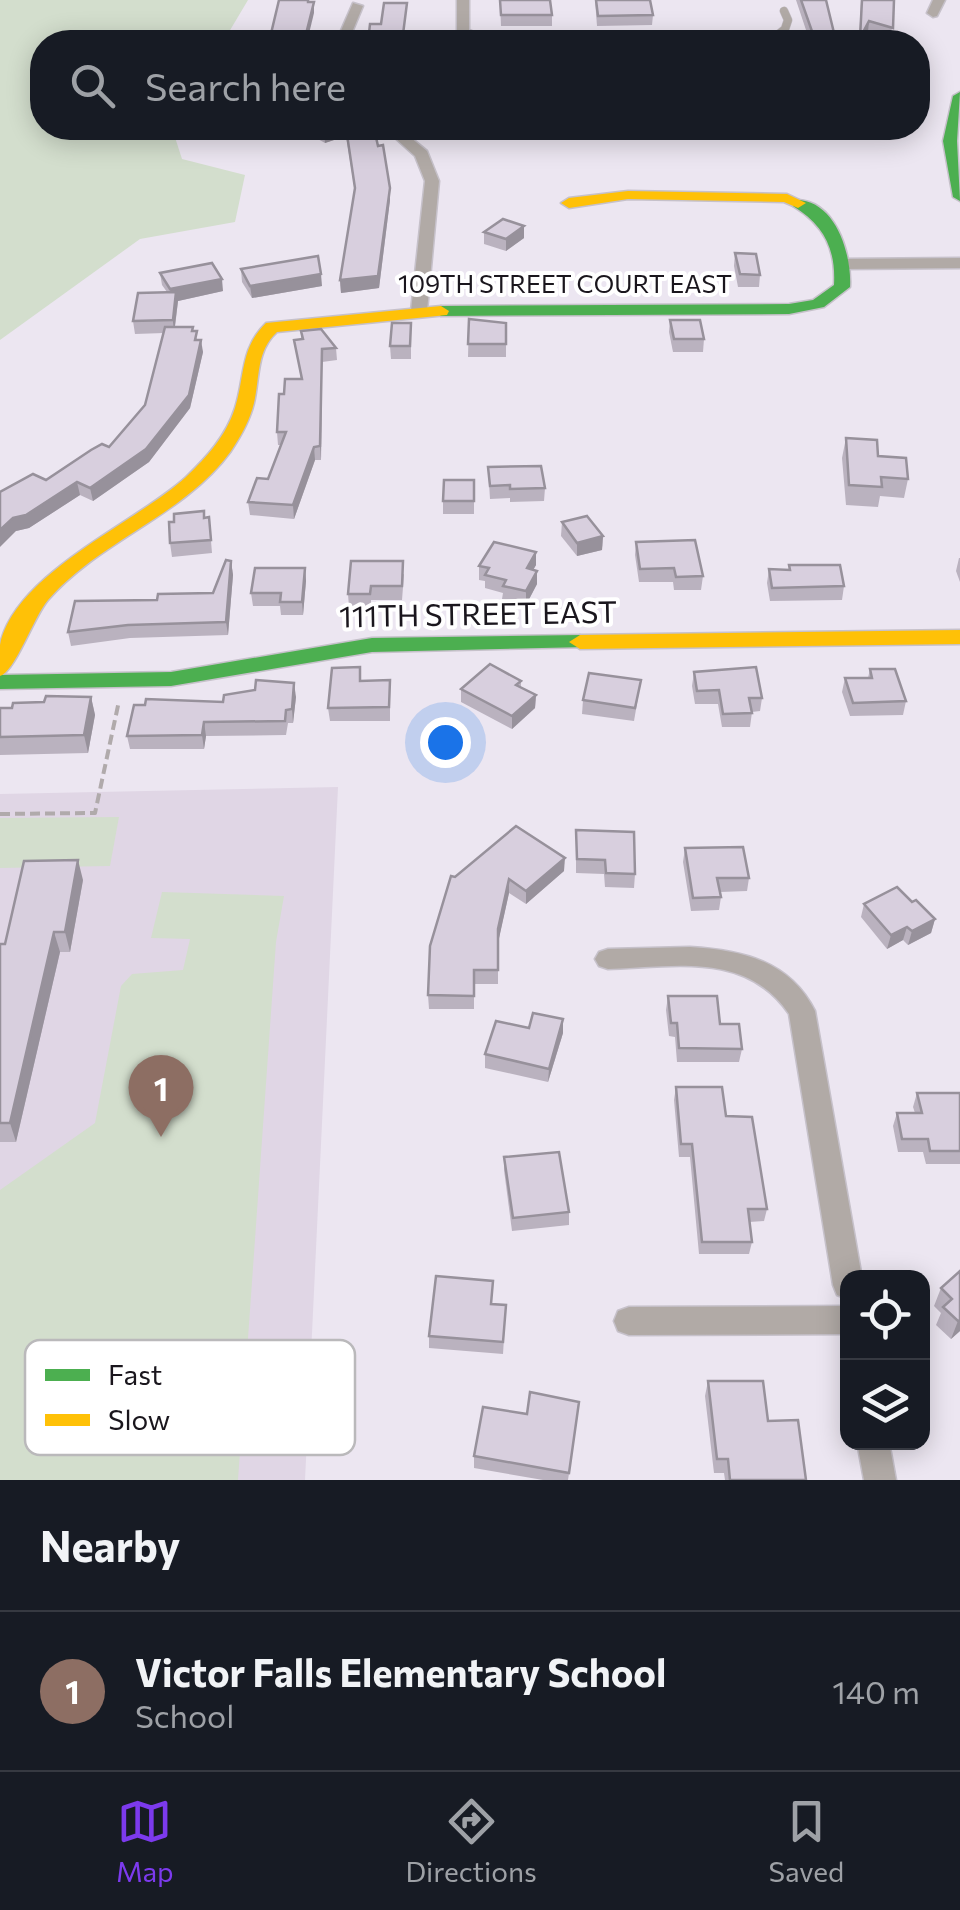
<!DOCTYPE html>
<style>
body{margin:0;font-family:Commissioner,sans-serif;background:#20242c;color:#f1f3f6}
.controls{position:absolute;right:30px;bottom:30px;display:grid;overflow:hidden;border-radius:20px;box-shadow:0 5px 25px #0003}
.controls button{width:90px;height:90px;display:grid;place-items:center;padding:0;border:0;border-bottom:2px solid #363941;background:#171b24;color:#f1f3f6;font:50px sans-serif}
.you{position:absolute;left:445px;top:742px;width:35px;height:35px;margin:-25px;border:8px solid #fff;border-radius:50%;background:#1a73e8;box-shadow:0 0 0 15px #1a73e833}
.badge{display:grid;place-items:center;width:65px;height:65px;border-radius:50%;background:#7c3aed;color:#fff;font-size:32px;font-weight:700}
.pin{position:absolute;translate:-50% -82px;filter:drop-shadow(0 2px 5px #0008)}
.pin::after{content:'';position:absolute;top:52px;width:35px;height:30px;background:inherit;clip-path:polygon(0 0,100% 0,50% 100%)}
.list{margin:0;padding:0;list-style:none}
h2{display:flex;justify-content:space-between;align-items:center;height:130px;margin:0;padding:0 40px;font-size:42px}
h2 small{font-size:32px;font-weight:400;color:#9ea1a6}
.list li{display:grid;grid-template-columns:65px 1fr auto;gap:30px;align-items:center;box-sizing:border-box;height:160px;padding:0 40px;border-top:2px solid #363941}
.list b{display:block;font-size:38px;white-space:nowrap}
.list p{margin:0;font-size:32px;white-space:nowrap;color:#9ea1a6}
.list em{font-size:32px;font-style:normal;color:#9ea1a6}
.icon{flex:none;width:55px;height:55px;fill:none;stroke:currentColor;stroke-width:2;stroke-linecap:round;stroke-linejoin:round}
.map{position:relative;flex:none;width:960px;height:1480px;overflow:hidden}
.search{position:absolute;background:#171b24;box-shadow:0 5px 25px #0003;left:30px;right:30px;top:30px;height:110px;display:flex;align-items:center;gap:25px;box-sizing:border-box;padding:0 35px;border-radius:40px;color:#9ea1a6;font-size:38px}
.sheet{height:290px;background:#171b24}
nav{display:flex;justify-content:space-around;align-items:center;box-sizing:border-box;height:140px;border-top:2px solid #363941;background:#171b24;font-size:28px;color:#9ea1a6}
nav a{display:grid;justify-items:center;gap:5px}
nav .on{color:#7c3aed}
.map>svg:first-child{display:block}
.education{fill:#e0d6e5}
.green{fill:#d3decd}
.lines{fill:none;stroke-linecap:round;stroke-linejoin:round}
.lane-casing{stroke:#c6c1ca;stroke-width:9}
.street-casing{stroke:#c6c1ca;stroke-width:3}
.fast-casing{stroke:#c6c1ca;stroke-width:3}
.slow-casing{stroke:#c6c1ca;stroke-width:3}
.path{stroke:#b0aaab;stroke-width:4;stroke-dasharray:10 5;stroke-linecap:butt}
.lane{stroke:#b1aaa6;stroke-width:8}
.street{fill:#b1aaa6;fill-rule:evenodd}
.fast{fill:#4caf50;fill-rule:evenodd}
.slow{fill:#ffc107;fill-rule:evenodd}
.wall{fill:#bab2bf}
.shaded-wall{fill:#97919b}
.building{fill:#d8cfde;stroke:#97919b;stroke-width:2.5}
.labels{text-anchor:middle;stroke-width:8;stroke-linejoin:round;paint-order:stroke}
.far-street-label{font-size:25px;fill:#1a161d;stroke:#fff}
.street-label{font-size:30px;fill:#1a161d;stroke:#fff}
.key{fill:#fff;stroke:#bab9bb;stroke-width:2.5}
.key-label{font-size:28px;fill:#1a161d}
</style>
<div class="map">
<svg width="960" height="1480" viewBox="0 0 960 1480">
<rect width="100%" height="100%" fill="#ece6f1"/>
<!-- education -->
<polygon class="education" points="338,787 305,1480 0,1480 0,794"/>
<!-- green -->
<g class="green">
<polygon points="0,0 248,0 223,42 42,42 42,128 172,128 182,159 245,175 235,222 140,239 0,340"/>
<polygon points="119,817 110,866 0,868 0,818"/>
<polygon points="162,892 284,896 276,942 238,1480 0,1480 0,1190 95,1123 121,986 132,974 183,970 190,939 151,938"/>
</g>
<g class="lines">
<!-- lane casing -->
<g class="lane-casing">
<polyline id="lane" points="701,38 770,41 785,29 788,20 784,11"/>
</g>
<!-- street casing -->
<g class="street-casing">
<g id="street">
<polygon points="457,0 469,0 469,30 476,33 701,34 707,38 701,42 474,41 457,32"/>
<polygon points="933,0 945,0 937,16 933,17 927,13"/>
<polygon points="353,3 363,6 348,42 336,42"/>
<polygon points="384,128 399,128 427,151 439,181 427,311 419,316 411,311 425,181 415,156"/>
<polygon points="960,258 960,268 843,269 835,264 843,259"/>
<path d="M690,947C742,950 790,961 815,1011L862,1278H848V1299L837,1295L833,1285L789,1014C746,951 674,967 608,969L599,966L595,959L599,952L608,949Z"/>
<polygon points="848,1306 848,1334 629,1335 618,1331 614,1321 618,1311 629,1307"/>
<polygon points="857,1442 889,1442 896,1480 864,1480"/>
</g>
</g>
<!-- fast casing -->
<g class="fast-casing">
<g id="fast">
<polygon points="960,92 957,141 960,201 953,197 943,141 953,96"/>
<path d="M793,200C835,197 852,254 850,287L824,307L789,314L441,316L433,311L441,306L789,304L813,300L834,285C836,249 824,225 793,206Z"/>
<polygon points="580,635 591,642 587,647 372,652 171,686 0,689 0,675 171,672 372,638"/>
</g>
</g>
<!-- slow casing -->
<g class="slow-casing">
<g id="slow">
<polygon points="628,191 787,194 806,203 798,208 784,202 628,199 569,208 561,203 569,198"/>
<path d="M441,306L449,311L447,315L277,332C256,351 260,377 254,403C250,420 241,436 231,451C184,516 100,540 48,600C34,616 15,672 0,676C0,667 0,654 0,645C15,573 136,523 186,477C207,457 226,436 235,408C245,377 240,348 266,323Z"/>
<polygon points="960,630 960,644 580,649 569,642 580,635"/>
</g>
</g>
<!-- path -->
<polyline class="path" points="0,814 95,813 119,701"/>
<!-- lane -->
<use href="#lane" class="lane"/>
<!-- street -->
<use href="#street" class="street"/>
<!-- fast -->
<use href="#fast" class="fast"/>
<!-- slow -->
<use href="#slow" class="slow"/>
</g>
<!-- wall -->
<g class="wall">
<polygon points="500,0 552,15 552,26 501,26"/>
<polygon points="595,0 650,0 653,15 652,25 597,26"/>
<polygon points="796,0 826,0 835,37 835,42 810,42"/>
<polygon points="861,0 894,0 891,39 868,32 862,42 859,42"/>
<polygon points="292,128 364,128 390,188 390,200 379,288 341,293 340,280 355,192 346,136 325,143 298,128 294,130"/>
<polygon points="524,226 524,238 506,251 484,244 484,232"/>
<polygon points="735,253 760,275 759,287 738,287 734,266"/>
<polygon points="241,269 322,286 252,298 242,282"/>
<polygon points="160,273 223,291 178,301 175,327 193,331 203,352 190,408 149,462 93,501 80,495 29,528 16,531 46,480 109,447 145,405 164,333 135,334 133,321 167,292 162,285"/>
<polygon points="469,319 506,323 506,357 468,357"/>
<polygon points="670,320 704,339 703,352 673,352 669,332"/>
<polygon points="411,323 411,359 391,359 390,346"/>
<polygon points="301,331 336,348 337,360 322,362 321,460 315,460 294,519 250,515 248,502 268,479 281,445 278,445 277,432 284,394 301,379 294,340 301,339"/>
<polygon points="846,438 878,456 908,479 904,498 880,496 878,507 846,505 842,458"/>
<polygon points="488,467 545,488 544,501 510,502 510,498 490,499"/>
<polygon points="474,480 474,514 443,514 443,501"/>
<polygon points="209,517 212,553 172,557 170,543"/>
<polygon points="562,522 603,536 602,550 577,556 561,536"/>
<polygon points="636,542 703,576 701,590 674,590 673,582 639,582 635,555"/>
<polygon points="536,552 536,565 533,570 537,584 526,605 502,599 503,593 485,588 485,581 479,580 479,566"/>
<polygon points="959,558 960,558 960,582 956,571"/>
<polygon points="231,561 233,575 228,635 130,638 71,646 68,632 157,600 213,593"/>
<polygon points="789,565 844,586 842,600 770,601 767,583 769,569 789,570"/>
<polygon points="305,568 306,581 303,615 281,615 280,606 253,606 251,593"/>
<polygon points="404,574 402,600 371,600 371,607 349,607 348,594"/>
<polygon points="870,669 906,701 903,715 850,716 842,692 845,678 868,678"/>
<polygon points="694,672 762,698 760,711 752,712 750,727 722,727 718,704 695,704 692,686"/>
<polygon points="641,680 634,721 582,714 583,700"/>
<polygon points="361,681 390,694 390,721 330,721 328,708"/>
<polygon points="521,681 521,687 536,695 535,708 512,729 461,702 461,689"/>
<polygon points="91,697 95,715 88,753 0,755 0,708 12,708"/>
<polygon points="296,697 293,723 288,723 286,735 206,736 204,749 130,749 127,736 223,702"/>
<polygon points="576,830 635,874 634,888 605,887 604,874 576,873"/>
<polygon points="685,848 749,878 747,891 720,892 721,897 719,910 691,911 683,862"/>
<polygon points="564,871 526,904 509,893 498,942 498,984 474,984 474,1009 429,1009 428,995 455,877"/>
<polygon points="83,880 70,952 60,952 16,1142 0,1142 0,944 5,944"/>
<polygon points="912,902 935,919 931,933 908,945 903,940 887,949 861,917 864,904"/>
<polygon points="668,996 720,1024 742,1049 739,1062 677,1062 675,1037 669,1036 666,1010"/>
<polygon points="563,1019 563,1033 548,1082 485,1068 485,1054 529,1028"/>
<polygon points="676,1087 726,1116 767,1209 764,1221 749,1222 752,1242 749,1254 699,1254 690,1157 679,1157 674,1100"/>
<polygon points="917,1093 960,1093 960,1164 926,1164 923,1152 898,1152 893,1126 897,1113 915,1113 913,1107"/>
<polygon points="504,1157 569,1212 569,1225 512,1231 504,1170"/>
<polygon points="960,1271 960,1331 951,1339 936,1325 941,1313 934,1306 941,1288"/>
<polygon points="492,1304 506,1305 503,1354 429,1348 429,1336"/>
<polygon points="708,1381 768,1421 806,1480 725,1480 724,1473 714,1473 705,1396"/>
<polygon points="527,1414 578,1414 568,1480 543,1480 474,1468 474,1456"/>
</g>
<!-- shaded-wall -->
<g class="shaded-wall">
<polygon points="314,2 314,13 307,42 304,42"/>
<polygon points="869,21 868,32 862,42 860,42 860,38"/>
<polygon points="338,128 346,128 346,136 325,143 324,132"/>
<polygon points="390,188 390,200 379,288 341,293 340,280"/>
<polygon points="524,226 524,238 506,251 506,239"/>
<polygon points="321,274 322,286 252,298 250,286"/>
<polygon points="222,279 223,291 178,301 174,333 170,289"/>
<polygon points="201,340 203,352 190,408 149,462 93,501 90,488"/>
<polygon points="322,349 322,362 321,460 320,446"/>
<polygon points="314,447 315,460 294,519 293,505"/>
<polygon points="77,482 80,495 29,528 16,531 0,547 0,530 13,518"/>
<polygon points="603,536 602,550 577,556 577,543"/>
<polygon points="536,552 536,565 526,582 527,568"/>
<polygon points="231,561 233,575 228,635 226,622"/>
<polygon points="305,568 306,581 303,615 302,602"/>
<polygon points="537,571 537,584 526,605 526,591"/>
<polygon points="294,683 296,697 293,723 292,709"/>
<polygon points="536,695 535,708 512,729 512,716"/>
<polygon points="91,697 95,715 88,753 84,735"/>
<polygon points="204,722 206,736 204,749 202,735"/>
<polygon points="565,858 564,871 526,904 526,891"/>
<polygon points="78,860 83,880 70,952 65,932"/>
<polygon points="509,879 509,893 498,943 498,929"/>
<polygon points="935,919 931,933 908,945 912,931"/>
<polygon points="907,927 903,940 887,949 891,935"/>
<polygon points="54,932 60,952 16,1142 10,1123"/>
<polygon points="563,1019 563,1033 548,1082 549,1069"/>
<polygon points="960,1320 960,1331 951,1339 958,1321"/>
</g>
<!-- building -->
<g class="building">
<polygon points="279,0 308,0 308,2 314,2 304,42 269,42"/>
<polygon points="500,0 550,0 552,15 501,15"/>
<polygon points="596,0 650,0 653,15 598,16"/>
<polygon points="801,0 826,0 835,37 814,37"/>
<polygon points="862,0 894,0 893,28 869,21 860,38"/>
<polygon points="384,3 407,3 402,42 368,42 370,24 381,24"/>
<polygon points="316,128 338,128 324,132"/>
<polygon points="346,128 364,128 375,133 378,146 383,145 390,188 378,276 340,280 355,188"/>
<polygon points="503,219 524,226 506,239 484,232"/>
<polygon points="735,253 756,254 760,275 740,274"/>
<polygon points="318,256 321,274 250,286 241,269"/>
<polygon points="212,263 222,279 170,289 160,273"/>
<polygon points="176,292 173,320 133,321 138,293"/>
<polygon points="469,319 506,323 506,344 468,344"/>
<polygon points="670,320 700,320 704,339 674,339"/>
<polygon points="392,323 411,323 410,346 390,346"/>
<polygon points="165,327 193,327 192,331 197,331 195,340 201,340 189,395 146,449 90,488 77,482 26,515 13,518 0,530 0,492 33,474 46,480 91,450 102,444 109,447 145,405"/>
<polygon points="321,329 336,348 322,349 320,446 314,447 293,505 248,502 257,478 268,479 286,432 277,432 279,394 284,394 285,379 302,379 294,340 303,339 301,331"/>
<polygon points="846,438 877,440 878,456 906,458 908,479 881,477 882,487 849,485"/>
<polygon points="541,466 545,488 510,489 510,485 490,486 488,467"/>
<polygon points="444,480 474,480 474,501 443,501"/>
<polygon points="204,511 204,518 209,517 211,540 170,543 169,522 174,522 174,514"/>
<polygon points="587,516 603,536 577,543 562,522"/>
<polygon points="695,540 703,576 676,577 674,568 640,569 636,542"/>
<polygon points="494,542 536,552 527,568 537,571 526,591 503,586 506,580 485,575 489,568 479,566"/>
<polygon points="226,560 231,561 226,622 128,625 68,632 75,601 157,600 158,594 213,593"/>
<polygon points="351,561 403,561 402,586 371,586 370,594 348,594"/>
<polygon points="789,565 840,565 844,586 772,588 769,569 790,570"/>
<polygon points="255,568 305,568 302,602 280,602 281,593 251,593"/>
<polygon points="490,664 521,681 516,685 536,695 512,716 461,689"/>
<polygon points="360,667 360,681 390,680 389,707 328,708 332,668"/>
<polygon points="756,667 762,698 749,698 752,713 723,714 719,690 697,691 694,672"/>
<polygon points="870,669 895,669 906,701 853,703 845,678 872,678"/>
<polygon points="589,673 641,680 635,708 583,700"/>
<polygon points="256,680 294,683 292,709 286,710 285,721 204,722 202,735 127,736 134,705 145,705 146,699 223,702 224,695 255,690"/>
<polygon points="46,696 91,697 84,735 0,737 0,708 12,708 13,703 44,702"/>
<polygon points="516,826 565,858 526,891 509,879 498,929 498,970 474,970 474,996 428,995 430,946 451,876 455,877"/>
<polygon points="576,830 634,832 635,874 606,873 605,860 577,859"/>
<polygon points="743,847 749,878 717,878 721,897 693,898 685,848"/>
<polygon points="78,860 65,932 54,932 10,1123 0,1123 0,944 5,944 24,861"/>
<polygon points="897,887 912,902 916,900 935,919 912,931 907,927 891,935 864,904"/>
<polygon points="668,996 717,996 720,1024 739,1024 742,1049 679,1048 677,1023 671,1023"/>
<polygon points="533,1013 563,1019 549,1069 485,1054 496,1021 529,1028"/>
<polygon points="676,1087 722,1087 726,1116 752,1117 767,1209 748,1209 752,1242 702,1242 692,1144 681,1144"/>
<polygon points="917,1093 960,1093 960,1151 930,1151 928,1139 902,1139 897,1113 922,1113"/>
<polygon points="559,1152 569,1212 513,1218 504,1157"/>
<polygon points="960,1271 960,1320 958,1321 943,1307 952,1299 941,1288"/>
<polygon points="436,1276 493,1281 491,1304 506,1305 503,1342 429,1336"/>
<polygon points="708,1381 763,1381 768,1421 798,1420 806,1480 730,1480 728,1459 717,1459"/>
<polygon points="530,1392 579,1402 569,1473 474,1456 483,1407 527,1414"/>
</g>
<g class="labels">
<!-- far-street labels -->
<g class="far-street-label">
<text x="565" y="293">109TH STREET COURT EAST</text>
</g>
<!-- street labels -->
<g class="street-label">
<text transform="translate(478 615) rotate(-1)" y="10">111TH STREET EAST</text>
</g>
</g>
<!-- legend -->
<rect x="25" y="1340" width="330" height="115" rx="15" class="key"/>
<rect x="45" y="1369" width="45" height="12" fill="#4caf50"/>
<rect x="45" y="1414" width="45" height="12" fill="#ffc107"/>
<g class="key-label">
<text x="108" y="1385">Fast</text>
<text x="108" y="1430">Slow</text>
</g>
</svg>
<div class="controls">
<button><svg class="icon" aria-label="locate" viewBox="0 0 24 24"><circle cx="12" cy="12" r="6"/><path d="M12 2v4M12 18v4M2 12h4M18 12h4"/></svg></button>
<button><svg class="icon" aria-label="layers" viewBox="0 0 24 24"><path d="M12 4l9 5-9 5-9-5zM3 14l9 5 9-5"/></svg></button>
</div>
<div class="you"></div>
<div class="pin badge" style="left:161px;top:1137px;background:#8d6e63">1</div>
<div class="search"><svg class="icon" aria-label="search" viewBox="0 0 24 24"><circle cx="10" cy="10" r="6"/><path d="M15 15l6 6"/></svg>Search here</div>
</div>
<section class="sheet">
<h2>Nearby<small></small></h2>
<ul class="list">
<li><span class="badge" style="background:#8d6e63">1</span><div><b>Victor Falls Elementary School</b><p>School</p></div><em>140 m</em></li>
</ul>
</section>
<nav>
<a class="on"><svg class="icon" aria-label="map" viewBox="0 0 24 24"><path d="M3 6l6-2 6 2 6-2v14l-6 2-6-2-6 2zM9 4v14M15 6v14"/></svg>Map</a>
<a><svg class="icon" aria-label="directions" viewBox="0 0 24 24"><path d="M12 3l9 9-9 9-9-9zM9 14v-3h6M13 9l2 2-2 2"/></svg>Directions</a>
<a><svg class="icon" aria-label="saved" viewBox="0 0 24 24"><path d="M7 4h10v16l-5-4-5 4z"/></svg>Saved</a>
</nav>
